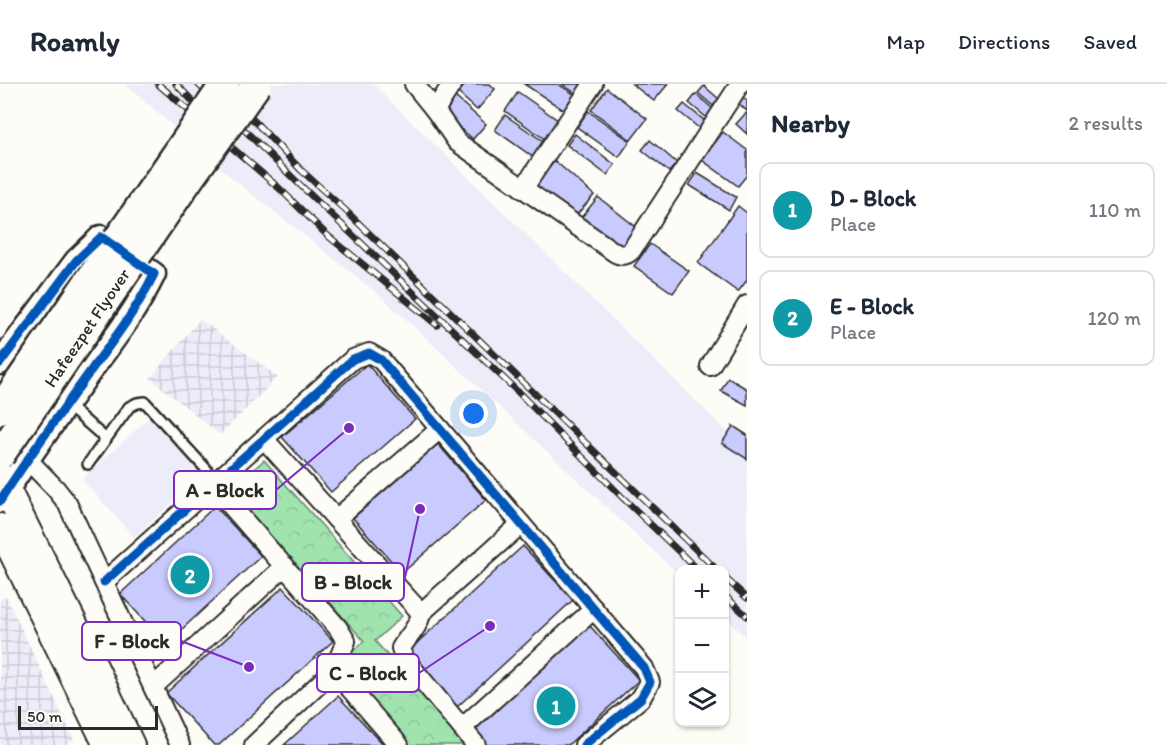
<!DOCTYPE html>
<meta charset="utf-8">
<style>
body{margin:0;font-family:Itim,sans-serif;background:#f2f2f3;color:#1f2937}
.controls{position:absolute;right:18px;bottom:18px;display:grid;overflow:hidden;border-radius:12px;box-shadow:0 2px 4px #0004}
.controls button{width:54px;height:54px;display:grid;place-items:center;padding:0;border:0;border-bottom:2px solid #e0e1e3;background:#fff;color:#1f2937;font:30px sans-serif}
.scale{position:absolute;left:18px;bottom:15px;width:140px;box-sizing:border-box;padding-left:6px;border:3px solid #2b2b2b;border-top:0;font-size:16px;line-height:21px;white-space:nowrap;color:#2b2b2b;-webkit-text-stroke:4px #fdfcf7;paint-order:stroke}
.you{position:absolute;left:474px;top:330px;width:21px;height:21px;margin:-15px;border:4px solid #fff;border-radius:50%;background:#1a73e8;box-shadow:0 0 0 9px #1a73e833}
.badge{display:grid;place-items:center;width:39px;height:39px;border-radius:50%;background:#1a73e8;color:#fff;font-size:20px;font-weight:700}
.pin{position:absolute;translate:-50% -50%;border:3px solid #fff;box-shadow:0 2px 6px #0006}
.list{margin:0;padding:0;list-style:none}
h2{display:flex;justify-content:space-between;align-items:center;height:78px;margin:0;padding:0 24px;font-size:26px}
h2 small{font-size:20px;font-weight:400;color:#747a83}
.list li{display:grid;grid-template-columns:39px 1fr auto;gap:18px;align-items:center;box-sizing:border-box;height:96px;margin:0 12px 12px;padding:0 12px;border:2px solid #e0e1e3;border-radius:12px}
.list b{display:block;font-size:22px;white-space:nowrap}
.list p{margin:0;font-size:20px;white-space:nowrap;color:#747a83}
.list em{font-size:20px;font-style:normal;color:#747a83}
.icon{flex:none;width:33px;height:33px;fill:none;stroke:currentColor;stroke-width:2;stroke-linecap:round;stroke-linejoin:round}
.map{position:relative;flex:none;width:747px;height:661px;overflow:hidden}
header{display:flex;align-items:center;gap:36px;box-sizing:border-box;height:84px;padding:0 30px;background:#fff;border-bottom:2px solid #e0e1e3}
header strong{font-size:28px}
nav{display:flex;gap:33px;margin-inline-start:auto;font-size:21px}
main{display:flex}
aside{flex:1;background:#fff}
.map>svg:first-child{display:block}
.built{fill:#ededf9}
.industrial{fill:url(#industrial-grid)}
.park{fill:url(#park-crowns);stroke:#66876c;stroke-width:1.5}
.building{fill:#c9cbfe;stroke:#2b2b2b;stroke-width:1.5}
.lines{fill:none;stroke-linecap:round;stroke-linejoin:round}
.service-casing{stroke:#2b2b2b;stroke-width:14}
.minor-casing{stroke:#2b2b2b;stroke-width:22}
.tertiary-casing{stroke:#2b2b2b;stroke-width:27}
.secondary-casing{stroke:#2b2b2b;stroke-width:30}
.service{stroke:#fdfcf7;stroke-width:9}
.minor{stroke:#fdfcf7;stroke-width:18}
.tertiary{stroke:#fdfcf7;stroke-width:22}
.secondary{stroke:#fdfcf7;stroke-width:26}
.rail-casing{stroke:#2b2b2b;stroke-width:7}
.rail{stroke:#fdfcf7;stroke-width:4.5;stroke-dasharray:14;stroke-linecap:butt}
.primary-bridge-casing{stroke:#2b2b2b;stroke-width:33;stroke-linecap:butt}
.primary-bridge{stroke:#fdfcf7;stroke-width:28}
.cycleway-casing{stroke:#fdfcf7;stroke-width:13}
.cycleway{stroke:#0057b8;stroke-width:9}
.labels{text-anchor:middle;stroke-width:4.5;stroke-linejoin:round;paint-order:stroke}
.street-label{font-size:18px;fill:#2b2b2b;stroke:#fdfcf7}
.leader{fill:none;stroke:#7b2cbf;stroke-width:2}
.callout-dot{fill:#7b2cbf;stroke:#fdfcf7;stroke-width:2}
.callout{fill:#fdfcf7;stroke:#7b2cbf;stroke-width:2}
.callout-label{font-size:20px;text-anchor:middle;font-weight:bold;fill:#2b2b2b}
</style>
<header>
<strong>Roamly</strong>
<nav><a>Map</a><a>Directions</a><a>Saved</a></nav>
</header>
<main>
<div class="map">
<svg width="747" height="661" viewBox="0 0 747 661">
<defs>
<pattern id="industrial-grid" width="8" height="8" patternUnits="userSpaceOnUse" patternTransform="scale(1.5)"><rect width="8" height="8" fill="#ededf9"/><path d="M0 4h8M4 0v8" fill="none" stroke="#cbcbd6"/></pattern>
<pattern id="park-crowns" width="20" height="18" patternUnits="userSpaceOnUse" patternTransform="scale(1.5)"><rect width="20" height="18" fill="#a0e3ae"/><path d="M2 6a3 3 0 1 1 6 0M12 15a3 3 0 1 1 6 0" fill="none" stroke="#8ac396"/></pattern>
</defs>
<rect width="100%" height="100%" fill="#fdfcf7"/>
<filter id="ink" filterUnits="userSpaceOnUse"><feTurbulence type="fractalNoise" baseFrequency=".0167" numOctaves="2"/><feDisplacementMap in="SourceGraphic" scale="12" xChannelSelector="R" yChannelSelector="G"/><feConvolveMatrix kernelMatrix="1 2 1 2 8 2 1 2 1" color-interpolation-filters="sRGB"/></filter>
<g filter="url(#ink)">
<!-- built -->
<g class="built">
<polygon points="125,0 373,0 747,367 747,554 725,533 724,486 680,486 679,491 383,214 233,95"/>
<polygon points="151,332 204,391 134,453 82,395"/>
</g>
<!-- industrial -->
<g class="industrial">
<polygon points="200,235 278,293 220,351 150,294"/>
<polygon points="6,512 74,656 64,661 0,661 0,515"/>
</g>
<!-- park -->
<polygon class="park" points="264,376 402,532 375,557 467,661 410,661 339,580 364,557 230,406"/>
<!-- building -->
<g class="building">
<polygon points="466,0 490,0 495,5 477,26 458,9"/>
<polygon points="524,0 558,0 579,13 568,29"/>
<polygon points="562,0 587,0 580,12"/>
<polygon points="632,0 668,0 654,17"/>
<polygon points="704,2 719,15 713,22 698,9"/>
<polygon points="607,4 647,35 631,56 591,26"/>
<polygon points="518,8 562,39 549,58 505,27"/>
<polygon points="696,10 714,26 707,34 689,19"/>
<polygon points="454,12 486,40 473,55 440,27"/>
<polygon points="743,13 747,17 747,27 738,19"/>
<polygon points="684,20 705,37 700,45 678,27"/>
<polygon points="588,27 630,57 619,73 577,43"/>
<polygon points="746,29 747,30 747,50 736,40"/>
<polygon points="505,31 547,60 537,76 495,46"/>
<polygon points="723,48 747,66 747,91 738,102 702,76"/>
<polygon points="575,50 615,81 607,91 567,61"/>
<polygon points="650,56 677,79 669,88 642,66"/>
<polygon points="555,77 594,111 573,135 534,101"/>
<polygon points="697,89 736,113 729,126 689,101"/>
<polygon points="598,113 636,143 619,166 580,135"/>
<polygon points="738,122 747,129 747,196 738,208 698,179"/>
<polygon points="650,160 689,187 673,209 634,182"/>
<polygon points="367,280 415,335 331,408 282,353"/>
<polygon points="728,294 747,305 747,321 721,307"/>
<polygon points="733,342 747,351 747,375 722,359"/>
<polygon points="438,360 486,416 402,489 353,434"/>
<polygon points="215,422 261,472 166,560 120,510"/>
<polygon points="523,462 573,516 457,623 407,568"/>
<polygon points="283,503 333,557 219,661 214,661 166,609"/>
<polygon points="589,541 639,596 568,661 485,661 473,648"/>
<polygon points="338,612 384,661 284,661"/>
</g>
<g class="lines">
<!-- service casing -->
<g class="service-casing">
<g id="service">
<polyline points="67,321 106,355"/>
<polyline points="88,380 129,323 137,319 145,318 207,386"/>
</g>
</g>
<!-- minor casing -->
<g class="minor-casing">
<g id="minor">
<path d="M414,0L435,26L457,58L614,168C620,172 626,172 631,167L740,0"/>
<polyline points="435,26 452,0"/>
<polyline points="523,105 593,0"/>
<polyline points="710,282 747,221"/>
<path d="M264,355L421,529C419,543 408,552 401,564L404,574L476,661"/>
<polyline points="27,375 56,405 67,419 180,661"/>
<polyline points="213,401 338,544 346,557 334,586 399,661"/>
<polyline points="336,435 440,345"/>
<polyline points="104,498 353,275 369,269 381,276 644,584 650,598 641,614 584,661"/>
<polyline points="421,529 521,440"/>
<polyline points="153,603 285,482"/>
<polyline points="462,644 594,525"/>
<polyline points="254,661 334,586"/>
</g>
</g>
<!-- tertiary casing -->
<g class="tertiary-casing">
<path id="tertiary" d="M0,279L76,177L101,153L154,190C138,223 116,253 94,282C62,327 29,371 0,417"/>
</g>
<!-- secondary casing -->
<g class="secondary-casing">
<g id="secondary">
<polyline points="0,392 79,550 131,661"/>
<polyline points="0,443 107,661"/>
</g>
</g>
<!-- service -->
<use href="#service" class="service"/>
<!-- minor -->
<use href="#minor" class="minor"/>
<!-- tertiary -->
<use href="#tertiary" class="tertiary"/>
<!-- secondary -->
<use href="#secondary" class="secondary"/>
<!-- rail casing -->
<g class="rail-casing">
<g id="rail">
<polyline points="158,0 279,104 327,151 437,241"/>
<polyline points="176,0 220,45"/>
<polyline points="198,0 297,98 518,308 621,412 698,486"/>
<polyline points="219,0 301,86 345,126 717,486"/>
<polyline points="232,0 248,18"/>
<polyline points="724,493 747,514"/>
<polyline points="724,511 747,532"/>
</g>
</g>
<!-- rail -->
<use href="#rail" class="rail"/>
<!-- primary-bridge casing -->
<g class="primary-bridge-casing">
<g id="primary-bridge">
<polyline points="0,326 225,0"/>
<polyline points="0,371 191,92 257,0"/>
</g>
</g>
<!-- primary-bridge -->
<use href="#primary-bridge" class="primary-bridge"/>
<!-- cycleway casing -->
<g class="cycleway-casing">
<g id="cycleway">
<path d="M0,279L76,177L101,153L154,190C138,223 116,253 94,282C62,327 29,371 0,417"/>
<polyline points="104,498 353,275 369,269 381,276 644,584 650,598 641,614 584,661"/>
</g>
</g>
<!-- cycleway -->
<use href="#cycleway" class="cycleway"/>
</g>
</g>
<g class="labels">
<!-- street labels -->
<g class="street-label">
<text transform="translate(87 244) rotate(-56)" y="6">Hafeezpet Flyover</text>
</g>
</g>
<!-- callouts -->
<path class="leader" d="M349 344L276 406M420 425L404 498M249 583L181 557M490 542L419 589"/>
<g class="callout-dot">
<circle cx="349" cy="344" r="6"/>
<circle cx="420" cy="425" r="6"/>
<circle cx="249" cy="583" r="6"/>
<circle cx="490" cy="542" r="6"/>
</g>
<g class="callout">
<rect x="174" y="387" width="102" height="38" rx="6"/>
<rect x="302" y="479" width="102" height="38" rx="6"/>
<rect x="82" y="538" width="99" height="38" rx="6"/>
<rect x="317" y="570" width="102" height="38" rx="6"/>
</g>
<g class="callout-label">
<text x="225" y="413">A - Block</text>
<text x="353" y="505">B - Block</text>
<text x="132" y="564">F - Block</text>
<text x="368" y="596">C - Block</text>
</g>
</svg>
<div class="controls">
<button>+</button>
<button>−</button>
<button><svg class="icon" aria-label="layers" viewBox="0 0 24 24"><path d="M12 4l9 5-9 5-9-5zM3 14l9 5 9-5"/></svg></button>
</div>
<div class="scale">50 m</div>
<div class="you"></div>
<div class="pin badge" style="left:556px;top:622px;background:#0f9aa8">1</div>
<div class="pin badge" style="left:190px;top:491px;background:#0f9aa8">2</div>
</div>
<aside>
<h2>Nearby<small>2 results</small></h2>
<ul class="list">
<li><span class="badge" style="background:#0f9aa8">1</span><div><b>D - Block</b><p>Place</p></div><em>110 m</em></li>
<li><span class="badge" style="background:#0f9aa8">2</span><div><b>E - Block</b><p>Place</p></div><em>120 m</em></li>
</ul>
</aside>
</main>
